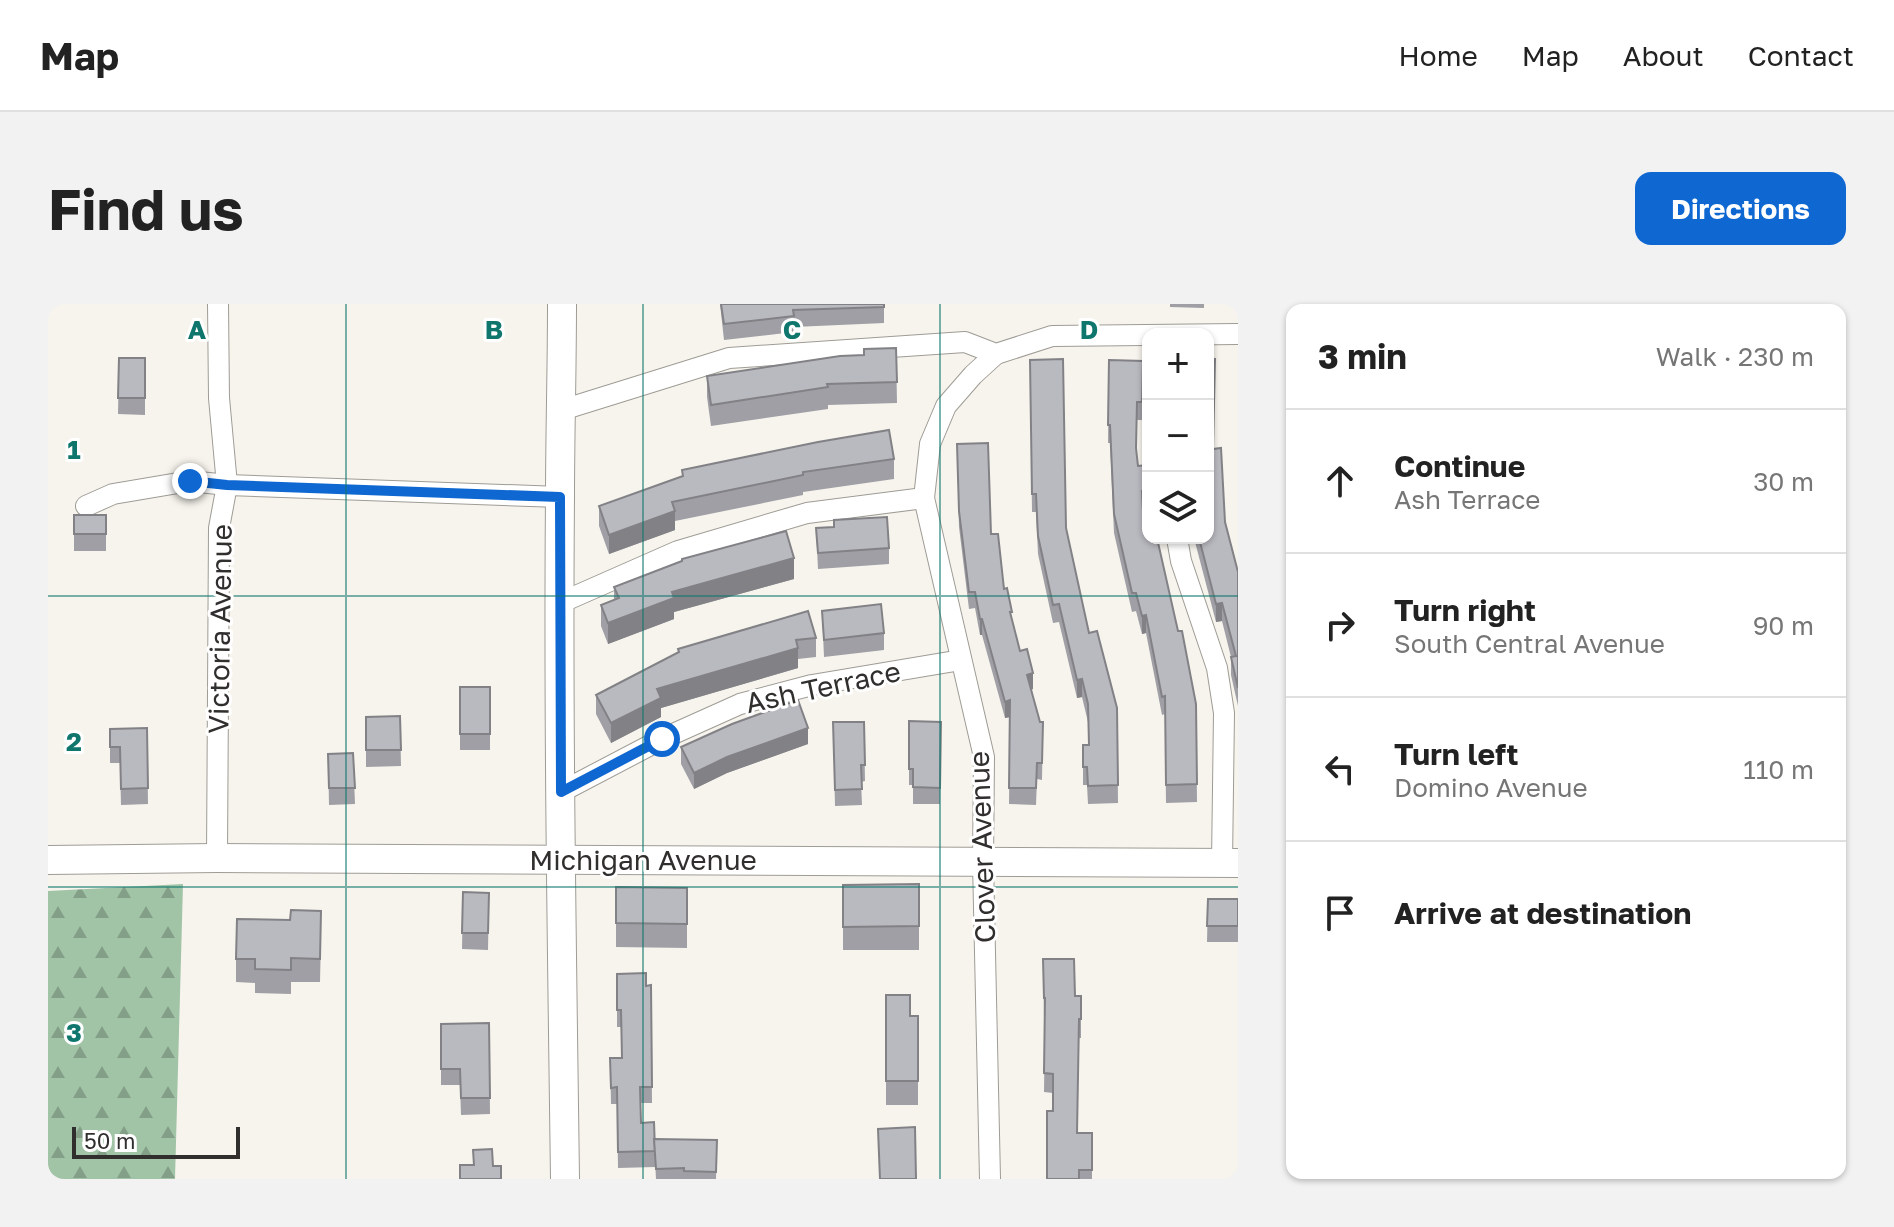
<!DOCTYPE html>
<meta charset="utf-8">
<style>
body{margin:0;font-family:"Golos Text",sans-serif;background:#f2f2f2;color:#222}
.controls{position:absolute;right:24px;top:24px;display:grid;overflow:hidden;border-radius:16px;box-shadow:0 2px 6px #0004}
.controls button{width:72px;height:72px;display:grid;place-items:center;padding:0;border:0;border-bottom:2px solid #e0e0e0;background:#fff;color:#222;font:40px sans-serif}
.scale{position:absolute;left:24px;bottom:20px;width:168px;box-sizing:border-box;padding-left:8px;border:4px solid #302f2d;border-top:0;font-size:22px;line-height:28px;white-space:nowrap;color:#302f2d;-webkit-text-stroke:6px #fff;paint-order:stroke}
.stop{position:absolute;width:24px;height:24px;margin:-18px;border:6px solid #0f68d1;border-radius:50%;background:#fff}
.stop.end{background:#0f68d1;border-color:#fff;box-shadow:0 2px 8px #0008}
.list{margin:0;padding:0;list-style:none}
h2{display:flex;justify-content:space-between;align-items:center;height:104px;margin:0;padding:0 32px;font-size:34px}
h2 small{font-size:26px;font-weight:400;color:#767676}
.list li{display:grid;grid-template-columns:52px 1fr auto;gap:24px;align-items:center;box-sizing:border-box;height:144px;padding:0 32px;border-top:2px solid #e0e0e0}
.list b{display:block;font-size:30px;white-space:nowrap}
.list p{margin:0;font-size:26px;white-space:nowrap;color:#767676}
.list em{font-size:26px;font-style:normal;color:#767676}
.icon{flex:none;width:44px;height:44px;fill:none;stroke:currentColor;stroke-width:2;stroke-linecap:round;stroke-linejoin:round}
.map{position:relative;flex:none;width:1190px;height:875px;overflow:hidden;border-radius:16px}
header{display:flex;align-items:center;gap:48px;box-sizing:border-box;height:112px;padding:0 40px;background:#fff;border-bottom:2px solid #e0e0e0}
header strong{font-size:38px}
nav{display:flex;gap:44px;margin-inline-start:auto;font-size:28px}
.intro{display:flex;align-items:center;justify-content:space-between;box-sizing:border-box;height:192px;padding:0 48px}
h1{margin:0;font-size:56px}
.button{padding:20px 36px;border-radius:16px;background:#0f68d1;color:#fff;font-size:28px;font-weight:700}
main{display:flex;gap:48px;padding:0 48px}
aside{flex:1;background:#fff;border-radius:16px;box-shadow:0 2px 6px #0004}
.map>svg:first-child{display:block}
.forest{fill:url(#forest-firs)}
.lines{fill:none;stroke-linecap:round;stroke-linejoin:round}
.street-casing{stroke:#9e9c95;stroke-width:22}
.secondary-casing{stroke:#9e9c95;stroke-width:30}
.street{stroke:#fff;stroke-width:20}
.secondary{stroke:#fff;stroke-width:28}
.wall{fill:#9f9fa5}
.shaded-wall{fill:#828286}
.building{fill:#b9b9c0;stroke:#828286;stroke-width:2}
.route{stroke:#0f68d1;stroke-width:10}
.grid{fill:none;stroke:#0f766e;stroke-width:2;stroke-opacity:0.55}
.labels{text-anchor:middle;stroke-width:6;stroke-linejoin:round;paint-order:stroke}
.street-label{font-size:28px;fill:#302f2d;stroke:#fff}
.grid-label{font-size:26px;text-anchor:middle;font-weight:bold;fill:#0f766e;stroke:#fff;stroke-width:6;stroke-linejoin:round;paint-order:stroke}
</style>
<header>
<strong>Map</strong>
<nav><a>Home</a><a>Map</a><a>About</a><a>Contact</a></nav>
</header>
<div class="intro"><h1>Find us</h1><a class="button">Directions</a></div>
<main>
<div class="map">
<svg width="1190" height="875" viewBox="0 0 1190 875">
<defs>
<pattern id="forest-firs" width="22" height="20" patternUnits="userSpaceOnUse" patternTransform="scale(2)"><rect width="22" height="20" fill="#a1c3a6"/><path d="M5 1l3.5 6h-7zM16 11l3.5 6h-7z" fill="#849f88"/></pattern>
</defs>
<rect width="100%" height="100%" fill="#f7f4ed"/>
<!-- forest -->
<polygon class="forest" points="135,580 127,875 0,875 0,587"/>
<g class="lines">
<!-- street casing -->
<g class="street-casing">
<g id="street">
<polyline points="514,106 681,54 917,38 948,50 1004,32 1190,30"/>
<polyline points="38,202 65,190 142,177 179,181 512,193"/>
<polyline points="1129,234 1133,257 1169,364 1176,409 1174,559"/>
<polyline points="512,299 630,247 759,209 876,194"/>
<polyline points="513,488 614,435 692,400 764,381 913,356"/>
<polyline points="169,554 171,224 179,181 171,94 170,0"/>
<polyline points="942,875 935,558 936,453 876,194 882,140 898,102 925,71 948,50"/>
</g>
</g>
<!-- secondary casing -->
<g class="secondary-casing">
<g id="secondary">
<path d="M514,0C514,65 512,130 512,194C510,421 514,648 517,875"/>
<polyline points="0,556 169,554 1190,559"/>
</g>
</g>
<!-- street -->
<use href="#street" class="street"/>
<!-- secondary -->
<use href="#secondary" class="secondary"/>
</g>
<!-- wall -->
<g class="wall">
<polygon points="672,0 836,0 836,19 746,23 746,28 676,36"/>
<polygon points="1122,0 1156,0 1156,4 1122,3"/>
<polygon points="848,44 849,99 780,101 780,105 663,122 659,93 659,72 816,51"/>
<polygon points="71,54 97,54 97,111 70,110"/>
<polygon points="982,56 1041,329 1069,404 1070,499 1040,500 1039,481 1035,481 1035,441 1040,441 1040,418 1034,393 1029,394 1011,318 1005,319 990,250 988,208 984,208"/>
<polygon points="1061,56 1095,57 1094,116 1089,116 1088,146 1090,162 1100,186 1100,204 1095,205 1096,228 1130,327 1148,400 1149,498 1118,499 1117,410 1114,411 1098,329 1094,330 1088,307 1084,308 1066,229 1062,139 1060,139"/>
<polygon points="909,140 943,230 972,347 985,385 983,386 992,418 995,418 994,476 989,475 988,501 961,500 962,413 957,414 934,331 932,331 927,304 921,305 911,223"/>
<polygon points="1166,145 1177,218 1190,268 1190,402 1183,371 1183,353 1174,317 1168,318 1146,234 1160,234"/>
<polygon points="846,155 846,175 755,188 755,191 627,217 627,226 561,250 551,222 551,202 634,173 634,166"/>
<rect x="26" y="211" width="32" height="36"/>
<polygon points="768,224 841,244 841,260 770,265"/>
<polygon points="746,275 626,308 626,315 560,340 553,322 553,301 566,296 566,283"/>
<polygon points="774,307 836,329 836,346 776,353"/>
<polygon points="768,334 768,353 750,355 750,364 613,404 613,413 563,439 548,410 548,391 630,349 630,345"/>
<rect x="412" y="383" width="30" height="63"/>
<polygon points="352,412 353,462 318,463 318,413"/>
<polygon points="861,417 893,418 892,500 865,500 865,481 861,481"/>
<polygon points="785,418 816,418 817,477 813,478 814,501 787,502"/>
<polygon points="99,424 100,500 73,501 72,459 62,459 62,425"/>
<polygon points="760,440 679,469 646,485 633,460 633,443"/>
<polygon points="305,449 307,500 281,501 280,450"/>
<polygon points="871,580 871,646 795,646 795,581"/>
<polygon points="568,583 639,584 639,644 568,643"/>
<polygon points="415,588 441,589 440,646 414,645"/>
<polygon points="1160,595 1190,595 1190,638 1159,638"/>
<polygon points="273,631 272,678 243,678 243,690 207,689 207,679 188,678 188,655"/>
<polygon points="995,655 1027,692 1033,692 1033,734 1031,734 1029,829 1044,829 1044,875 999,875 1005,789 996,788 997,713 996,713"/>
<polygon points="569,670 598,682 603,681 604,799 592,799 593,819 606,838 669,836 668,875 608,875 607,856 607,863 570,864 569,800 563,800 562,754 574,754 573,723 569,723"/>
<polygon points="838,691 862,712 870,712 870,801 838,801"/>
<polygon points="441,719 442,810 413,811 412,781 393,781 393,720"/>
</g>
<!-- shaded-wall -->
<g class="shaded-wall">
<polygon points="627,207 627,226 561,250 561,231"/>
<polygon points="746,254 746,275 626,308 626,315 560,340 560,319 624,288"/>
<polygon points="1174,299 1174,317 1168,318 1168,300"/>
<polygon points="1098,311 1098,329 1094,330 1094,312"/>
<rect x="932" y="315" width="2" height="16"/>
<polygon points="750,344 750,364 613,404 613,413 563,439 563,419 609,385"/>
<polygon points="985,369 985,385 979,387 979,371"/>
<polygon points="1034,375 1034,393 1029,394 1029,376"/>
<polygon points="962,396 962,413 957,414 957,398"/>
<polygon points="760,424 760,440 679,469 646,485 646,469 679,453"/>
</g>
<!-- building -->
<g class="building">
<polygon points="673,0 836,0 836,3 745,6 746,12 676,20"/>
<polygon points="848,44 849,78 779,80 780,83 663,101 659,72 792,52 816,51 816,45"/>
<polygon points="71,54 97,54 97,94 70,94"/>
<polygon points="1015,55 1018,224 1041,329 1049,327 1069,404 1070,481 1040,482 1039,463 1035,463 1035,441 1041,441 1040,400 1034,375 1029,376 1011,300 1005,301 990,232 988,190 984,190 982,56"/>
<polygon points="1160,55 1167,55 1165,145 1173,144 1177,218 1190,268 1190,384 1183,353 1188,352 1174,299 1168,300 1151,234 1160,234"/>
<polygon points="1061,56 1095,57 1094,98 1089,98 1088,144 1090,162 1099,161 1100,186 1094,187 1096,228 1100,227 1100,234 1109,234 1130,327 1134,327 1148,400 1149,480 1118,481 1117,392 1114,393 1098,311 1094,312 1088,289 1084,289 1066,210 1062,121 1060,121"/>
<polygon points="841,126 846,155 755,168 755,171 624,198 627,207 561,231 551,202 635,172 634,166 770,138"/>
<polygon points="940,139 943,230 950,230 956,285 959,284 964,308 962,308 972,347 979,345 985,369 979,371 992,418 995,418 994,459 989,459 988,484 961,484 962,396 957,398 934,315 932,315 927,288 921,288 911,207 909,140"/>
<rect x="26" y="211" width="32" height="19"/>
<polygon points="839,213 841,244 770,249 768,224 786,223 786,216"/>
<polygon points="738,227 746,254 624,288 626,294 560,319 553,301 571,294 566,283 634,257 634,255"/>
<polygon points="833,300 836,329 776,336 774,307"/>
<polygon points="760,307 768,334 748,336 750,344 609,385 613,394 563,419 548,391 631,348 630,345"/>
<rect x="412" y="383" width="30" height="47"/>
<polygon points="750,396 760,424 679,453 646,469 633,443 684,420"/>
<polygon points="352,412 353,446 318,446 318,413"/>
<polygon points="861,417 893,418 892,484 865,483 865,465 861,465"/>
<polygon points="785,418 816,418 817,461 813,461 814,485 787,486"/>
<polygon points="99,424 100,484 73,485 72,443 62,443 62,425"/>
<polygon points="305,449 307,484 281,484 280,450"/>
<polygon points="871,580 871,622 795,623 795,581"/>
<polygon points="568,583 639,584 639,620 568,619"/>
<polygon points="415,588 441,589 440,629 414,629"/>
<polygon points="1160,595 1190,595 1190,622 1159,622"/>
<polygon points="243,606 273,607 272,655 243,654 243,666 207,665 207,655 188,655 189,615 242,616"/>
<polygon points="995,655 1026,655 1027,692 1033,692 1033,715 1031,715 1029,829 1044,829 1044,866 1031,866 1031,875 999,875 999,807 1005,807 1005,770 996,769 997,694 996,694"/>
<polygon points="598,669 598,682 603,681 604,783 592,783 593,819 606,818 607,847 570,848 569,783 563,784 562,754 574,754 573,706 569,706 569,670"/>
<polygon points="838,691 862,691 862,712 870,712 870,777 838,777"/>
<polygon points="441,719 442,794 413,794 412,765 393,765 393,720"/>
<polygon points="867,823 868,875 832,875 830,825"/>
<polygon points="606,835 669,836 668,868 636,867 636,864 608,865"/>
<polygon points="444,845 445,862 453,862 453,875 412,875 412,861 426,861 425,846"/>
</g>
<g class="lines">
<!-- route -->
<polyline class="route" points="142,177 179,181 512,193 513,488 614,435"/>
</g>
<!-- grid -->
<path class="grid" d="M298,0V875M595,0V875M892,0V875M0,292H1190M0,583H1190"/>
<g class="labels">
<!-- street labels -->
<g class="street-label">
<text transform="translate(172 325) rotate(-89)" y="10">Victoria Avenue</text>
<text transform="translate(775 383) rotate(-12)" y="10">Ash Terrace</text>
<text transform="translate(934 543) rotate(-92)" y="10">Clover Avenue</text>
<text x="595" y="566">Michigan Avenue</text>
</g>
</g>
<g class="grid-label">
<text x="149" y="35">A</text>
<text x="446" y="35">B</text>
<text x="744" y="35">C</text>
<text x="1041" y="35">D</text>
<text x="26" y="155">1</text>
<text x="26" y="447">2</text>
<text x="26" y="738">3</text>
</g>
</svg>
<div class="controls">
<button>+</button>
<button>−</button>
<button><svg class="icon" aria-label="layers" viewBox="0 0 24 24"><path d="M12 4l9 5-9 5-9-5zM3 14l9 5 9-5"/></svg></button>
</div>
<div class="scale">50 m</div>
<div class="stop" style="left:614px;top:435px"></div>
<div class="stop end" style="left:142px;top:177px"></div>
</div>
<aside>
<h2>3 min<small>Walk · 230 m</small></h2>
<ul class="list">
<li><svg class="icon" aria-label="ahead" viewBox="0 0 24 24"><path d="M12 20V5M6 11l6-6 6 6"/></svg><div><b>Continue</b><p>Ash Terrace</p></div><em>30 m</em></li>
<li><svg class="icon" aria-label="right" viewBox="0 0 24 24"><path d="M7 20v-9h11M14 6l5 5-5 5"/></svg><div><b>Turn right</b><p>South Central Avenue</p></div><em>90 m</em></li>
<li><svg class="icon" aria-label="left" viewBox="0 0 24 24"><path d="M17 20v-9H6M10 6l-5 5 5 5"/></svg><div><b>Turn left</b><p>Domino Avenue</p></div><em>110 m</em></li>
<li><svg class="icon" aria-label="arrive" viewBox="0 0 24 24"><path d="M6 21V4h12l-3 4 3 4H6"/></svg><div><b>Arrive at destination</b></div></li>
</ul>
</aside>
</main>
